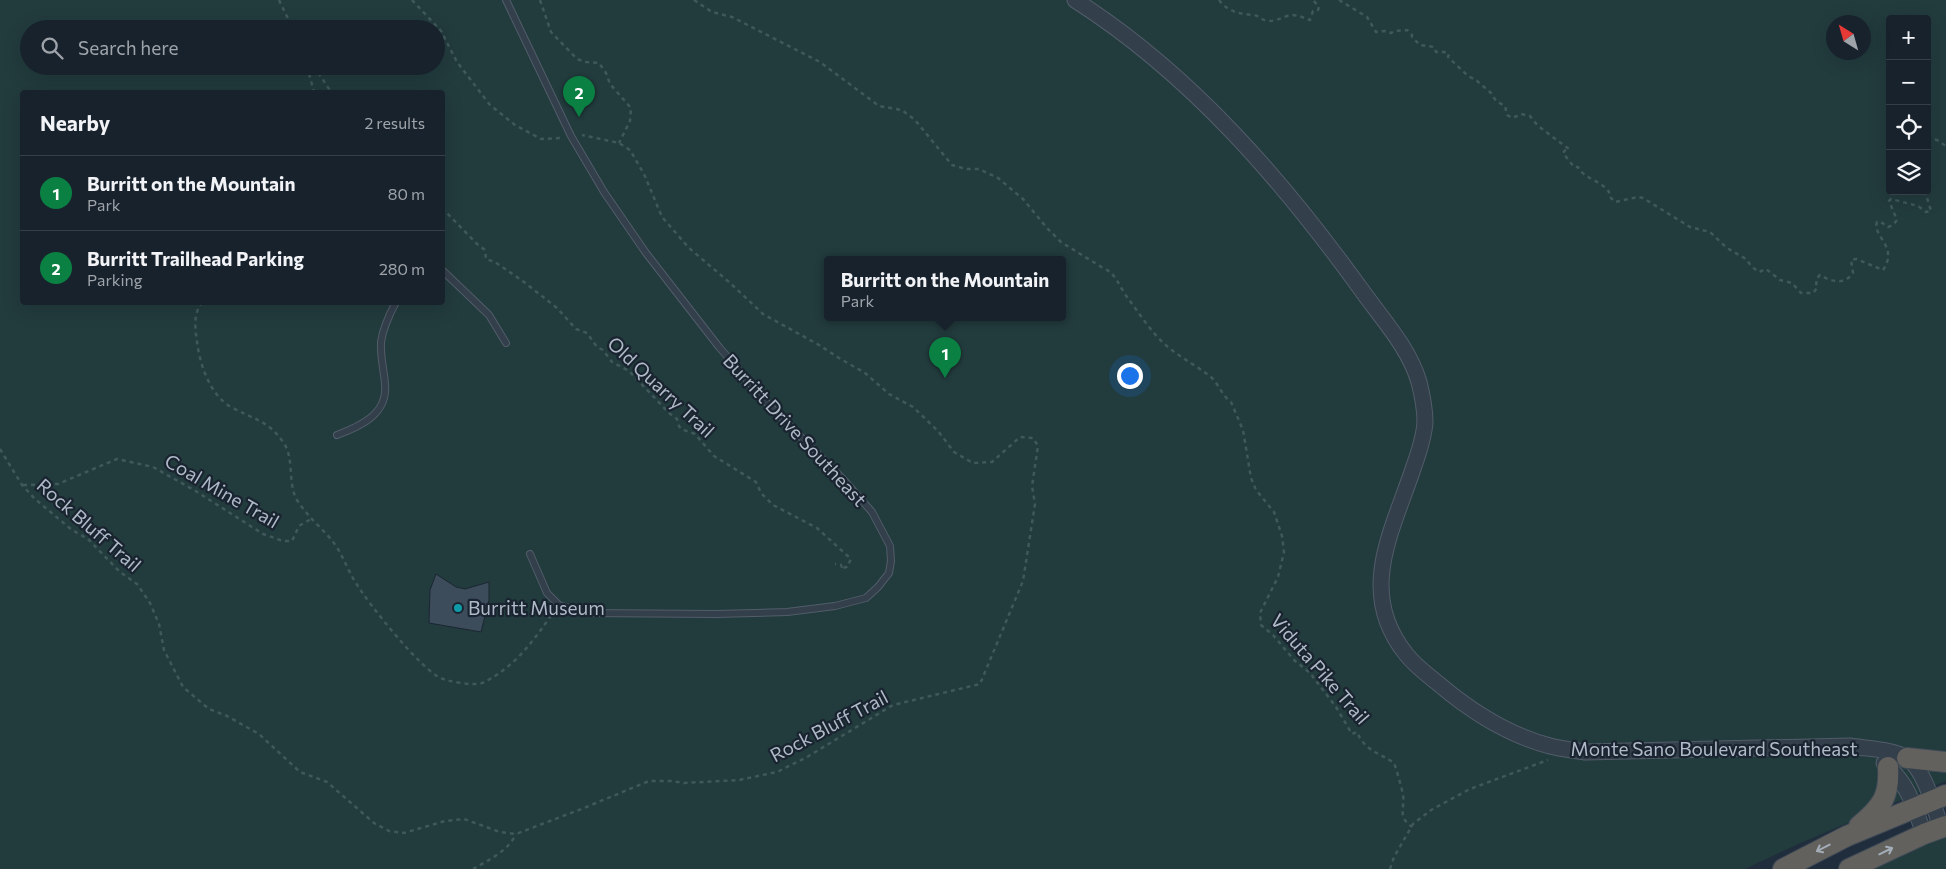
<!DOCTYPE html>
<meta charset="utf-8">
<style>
body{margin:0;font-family:Commissioner,sans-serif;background:#212a35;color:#f1f3f6}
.controls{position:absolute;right:15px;top:15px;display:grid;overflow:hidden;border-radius:5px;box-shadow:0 5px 20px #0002}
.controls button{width:45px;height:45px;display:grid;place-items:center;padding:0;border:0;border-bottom:1px solid #363f49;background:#18222d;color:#f1f3f6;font:25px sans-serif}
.compass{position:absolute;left:1826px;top:15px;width:45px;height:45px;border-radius:50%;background:#18222d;box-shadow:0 5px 20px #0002;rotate:323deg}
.you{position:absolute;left:1129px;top:375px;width:18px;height:18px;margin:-12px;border:4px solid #fff;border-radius:50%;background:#1a73e8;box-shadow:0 0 0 8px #1a73e833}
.badge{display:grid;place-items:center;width:32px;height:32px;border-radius:50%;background:#0b8043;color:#fff;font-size:16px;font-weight:700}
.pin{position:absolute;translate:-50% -41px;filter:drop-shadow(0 1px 2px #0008)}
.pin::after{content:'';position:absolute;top:26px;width:18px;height:15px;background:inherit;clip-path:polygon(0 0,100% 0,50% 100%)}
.popup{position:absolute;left:824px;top:256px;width:242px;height:65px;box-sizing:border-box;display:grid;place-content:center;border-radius:5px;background:#18222d;filter:drop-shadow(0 1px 4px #0005);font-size:16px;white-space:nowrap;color:#9fa4aa}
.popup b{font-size:19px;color:#f1f3f6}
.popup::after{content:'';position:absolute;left:50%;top:100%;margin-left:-10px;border:10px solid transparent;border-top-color:#18222d}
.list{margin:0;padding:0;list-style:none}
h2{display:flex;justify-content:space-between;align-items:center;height:65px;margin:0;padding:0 20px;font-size:21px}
h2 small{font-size:16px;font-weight:400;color:#9fa4aa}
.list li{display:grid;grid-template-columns:32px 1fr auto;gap:15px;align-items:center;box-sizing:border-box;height:75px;padding:0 20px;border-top:1px solid #363f49}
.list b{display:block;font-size:19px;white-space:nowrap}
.list p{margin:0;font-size:16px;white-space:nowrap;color:#9fa4aa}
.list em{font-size:16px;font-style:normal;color:#9fa4aa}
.icon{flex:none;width:28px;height:28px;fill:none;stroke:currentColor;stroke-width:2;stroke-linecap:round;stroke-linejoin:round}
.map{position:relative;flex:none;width:1946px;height:869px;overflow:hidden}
.search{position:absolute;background:#18222d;box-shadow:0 5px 20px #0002;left:20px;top:20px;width:425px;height:55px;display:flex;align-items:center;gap:12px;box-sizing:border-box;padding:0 18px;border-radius:28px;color:#9fa4aa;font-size:19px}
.panel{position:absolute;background:#18222d;box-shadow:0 5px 20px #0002;left:20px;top:90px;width:425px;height:215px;border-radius:5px}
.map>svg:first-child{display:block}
.green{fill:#223b3d;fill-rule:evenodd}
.building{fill:#3c4c5b;stroke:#1c2633}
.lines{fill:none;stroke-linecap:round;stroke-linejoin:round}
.service-casing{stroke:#525d6a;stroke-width:8}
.tertiary-casing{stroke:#525d6a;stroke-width:17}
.trunk-casing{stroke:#3f4a57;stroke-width:22}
.path{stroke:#40585a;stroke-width:2.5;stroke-dasharray:4 4;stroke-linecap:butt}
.service{stroke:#343f4c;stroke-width:6}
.tertiary{stroke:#343f4c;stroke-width:15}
.trunk{stroke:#62615e;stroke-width:20}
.oneway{stroke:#a3adb8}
.culture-dot{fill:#0f9aa8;stroke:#1a2430;stroke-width:2}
.labels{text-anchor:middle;stroke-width:4.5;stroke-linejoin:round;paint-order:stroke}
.street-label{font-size:19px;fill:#afbac8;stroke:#1a2430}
.poi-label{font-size:19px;fill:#afbac8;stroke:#1a2430;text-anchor:start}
</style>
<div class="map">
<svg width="1946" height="869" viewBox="0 0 1946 869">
<rect width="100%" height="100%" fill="#202d3c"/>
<!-- green -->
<g class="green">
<path d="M0,0H1946V781L1796,845L1745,869H0ZM1890,19H1927V191H1890ZM1834,22H1864V52H1834ZM29,29H436V66H29ZM22,92H442V302H22ZM828,259H1062V317H828Z"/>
<polygon points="1946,826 1946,869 1849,869"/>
</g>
<!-- building -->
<polygon class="building" points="436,574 456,587 465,589 489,582 489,600 481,632 429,623 430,590"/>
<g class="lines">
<!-- service casing -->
<g class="service-casing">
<g id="service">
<polyline points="506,0 571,136 604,192 646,253 719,347 765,401 842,478 872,512 890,546 891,561 889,573 878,587 866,598 835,606 787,612 716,614 584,613 559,605 547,593 530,554"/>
<polyline points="442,270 489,315 506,343"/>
<path d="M337,435C361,426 388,414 385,384C384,370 380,356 381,342C383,328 389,315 396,302"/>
</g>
</g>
<!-- tertiary casing -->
<g class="tertiary-casing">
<g id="tertiary">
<path d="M1075,0C1191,74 1283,181 1363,292C1383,320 1409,348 1419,382C1422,394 1425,409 1425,422C1424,437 1419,452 1414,466C1393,530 1356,592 1406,654C1415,666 1428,675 1440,685C1472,712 1508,735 1550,746C1561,749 1573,750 1585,752L1850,746C1869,749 1891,749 1907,758C1924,768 1935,810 1941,828"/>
<path d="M1884,763C1908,783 1914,806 1924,834"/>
</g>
</g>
<!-- trunk casing -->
<g class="trunk-casing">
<g id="trunk">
<polyline points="1907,758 1946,762"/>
<path d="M1859,826C1882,807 1890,796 1888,767"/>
<polyline points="1783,869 1847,836 1946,795"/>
<polyline points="1849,869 1924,834 1946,826"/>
</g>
</g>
<!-- path -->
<g class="path">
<polyline points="279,0 293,29"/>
<polyline points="412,0 441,31 457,62 490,105 515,125 541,139 562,138"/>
<polyline points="540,0 551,32 577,59 586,62 599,63 606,73 610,84 631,108 630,121 619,143"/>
<path d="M694,0L712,12L732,17L820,62L879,106L902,110L915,120L952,165L966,169H979L998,178L1023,199L1047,228L1061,242L1103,268C1115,272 1119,286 1127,297C1139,313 1152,334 1168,347C1182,359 1198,366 1212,378C1219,385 1223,397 1231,402L1243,430L1251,478L1256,490L1274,512L1282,536L1284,552L1278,577L1260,613L1261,625L1273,635L1294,660L1310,673L1336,707L1352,734L1357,732C1365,751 1378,752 1394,763C1397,771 1401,786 1403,794C1405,809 1397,816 1412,827"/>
<path d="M1219,0C1228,12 1240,14 1254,15C1260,16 1262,21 1269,21C1276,21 1281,18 1287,16C1296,13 1303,18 1310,20L1313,11L1318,10L1319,7L1313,0"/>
<path d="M1339,0L1367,17L1376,32L1385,31L1391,33L1394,31L1407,30L1412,35V37L1420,45L1434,47L1436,52H1444L1449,54L1448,57L1468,76L1476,80L1491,93L1496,101L1505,106L1507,115L1513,118L1521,114L1530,116L1538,126L1569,149H1566L1563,153L1574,167H1578C1585,180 1601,180 1609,192V196L1615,202L1638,197L1643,198L1690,227L1710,232L1727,248L1746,259L1752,267L1759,272L1766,269L1780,280L1792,283L1801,293H1813L1817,288L1816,286L1817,278L1820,275C1830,281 1844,286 1853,273L1851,260L1856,259L1883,270C1899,247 1872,236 1877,222H1881L1888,227L1893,225L1897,220L1889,201L1891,199L1918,206L1926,212L1931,211L1925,191"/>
<polyline points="307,66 314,92"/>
<polyline points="314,66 331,92"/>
<polyline points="1927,138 1937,140 1946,146"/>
<polyline points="442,208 477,244 485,250 486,259 495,262 524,282 557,308 576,329 587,333 597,347 603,350 612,362 629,371 669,413 677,419 679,426 681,429 695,434 714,456 756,482 761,493 773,505 817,528 851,559 847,567 845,567 843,570 841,565 835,564"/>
<path d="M202,302C193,315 195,327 197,342C200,365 210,395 231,407C253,419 269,421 283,442C295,458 287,483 297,500C308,518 325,530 336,546C344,558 348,571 356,583C367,602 422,671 441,678C449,682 473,686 482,683C486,682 491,678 495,676C521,659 535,638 553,613"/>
<polyline points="0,449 22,485 35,499 72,530 88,539 120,572 137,584 150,603 159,624 164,650 183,687 209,709 227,716 259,734 300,772 327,782 374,823 389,831 404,833 445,821 464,819 500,832 516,834 584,808 649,781 671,781 684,783 739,780 777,772 807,757 893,705 980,684 1023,581 1035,504 1032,486 1038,446 1033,438 1020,437 992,462 973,463 954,452 938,431 913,407 889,394 865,373 839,358 819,345 763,314 729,282 689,248 662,217 644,174 630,150 619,143 582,135"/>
<polyline points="23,485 58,484 117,459 153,467 194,490 263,534 283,541 292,541 299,526 311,519"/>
<path d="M473,869C489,860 508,851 516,834"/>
<polyline points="1390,869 1394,857 1413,824 1431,810 1470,789 1548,760"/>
</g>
<!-- service -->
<use href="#service" class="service"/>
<!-- tertiary -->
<use href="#tertiary" class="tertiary"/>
<!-- trunk -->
<use href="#trunk" class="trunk"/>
</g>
<!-- one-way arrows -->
<defs><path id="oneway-shaft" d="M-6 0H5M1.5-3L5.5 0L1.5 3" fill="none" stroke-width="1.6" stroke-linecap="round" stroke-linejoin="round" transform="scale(1.25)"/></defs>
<g class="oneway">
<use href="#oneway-shaft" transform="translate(1823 848) rotate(153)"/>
<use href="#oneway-shaft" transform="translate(1886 851) rotate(-26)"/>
</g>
<!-- markers -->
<circle class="culture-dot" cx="458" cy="608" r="5"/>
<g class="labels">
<!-- street labels -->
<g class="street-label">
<text transform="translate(661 387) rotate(43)" y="7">Old Quarry Trail</text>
<text transform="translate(795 430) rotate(47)" y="7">Burritt Drive Southeast</text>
<text transform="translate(222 491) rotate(30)" y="7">Coal Mine Trail</text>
<text transform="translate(89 525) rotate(41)" y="7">Rock Bluff Trail</text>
<text transform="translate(1320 669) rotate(49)" y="7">Viduta Pike Trail</text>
<text transform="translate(829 726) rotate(-28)" y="7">Rock Bluff Trail</text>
<text x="1714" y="756">Monte Sano Boulevard Southeast</text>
</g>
<!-- poi labels -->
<g class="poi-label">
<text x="468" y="615">Burritt Museum</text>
</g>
</g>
</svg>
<div class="controls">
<button>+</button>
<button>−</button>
<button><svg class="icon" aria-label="locate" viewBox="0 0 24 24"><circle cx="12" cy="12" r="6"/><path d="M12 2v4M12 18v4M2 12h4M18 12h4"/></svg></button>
<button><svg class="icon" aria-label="layers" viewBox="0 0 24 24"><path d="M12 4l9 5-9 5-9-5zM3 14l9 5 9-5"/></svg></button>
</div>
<svg class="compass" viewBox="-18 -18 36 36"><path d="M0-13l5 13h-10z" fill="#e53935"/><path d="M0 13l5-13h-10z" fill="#9fa4aa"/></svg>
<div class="you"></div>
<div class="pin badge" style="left:945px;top:378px">1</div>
<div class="popup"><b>Burritt on the Mountain</b>Park</div>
<div class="pin badge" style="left:579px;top:117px">2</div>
<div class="search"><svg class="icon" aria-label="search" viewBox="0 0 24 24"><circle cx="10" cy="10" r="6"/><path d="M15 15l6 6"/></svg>Search here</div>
<section class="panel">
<h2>Nearby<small>2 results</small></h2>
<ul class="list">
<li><span class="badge">1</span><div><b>Burritt on the Mountain</b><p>Park</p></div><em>80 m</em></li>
<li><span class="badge">2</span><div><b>Burritt Trailhead Parking</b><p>Parking</p></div><em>280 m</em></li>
</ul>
</section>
</div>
